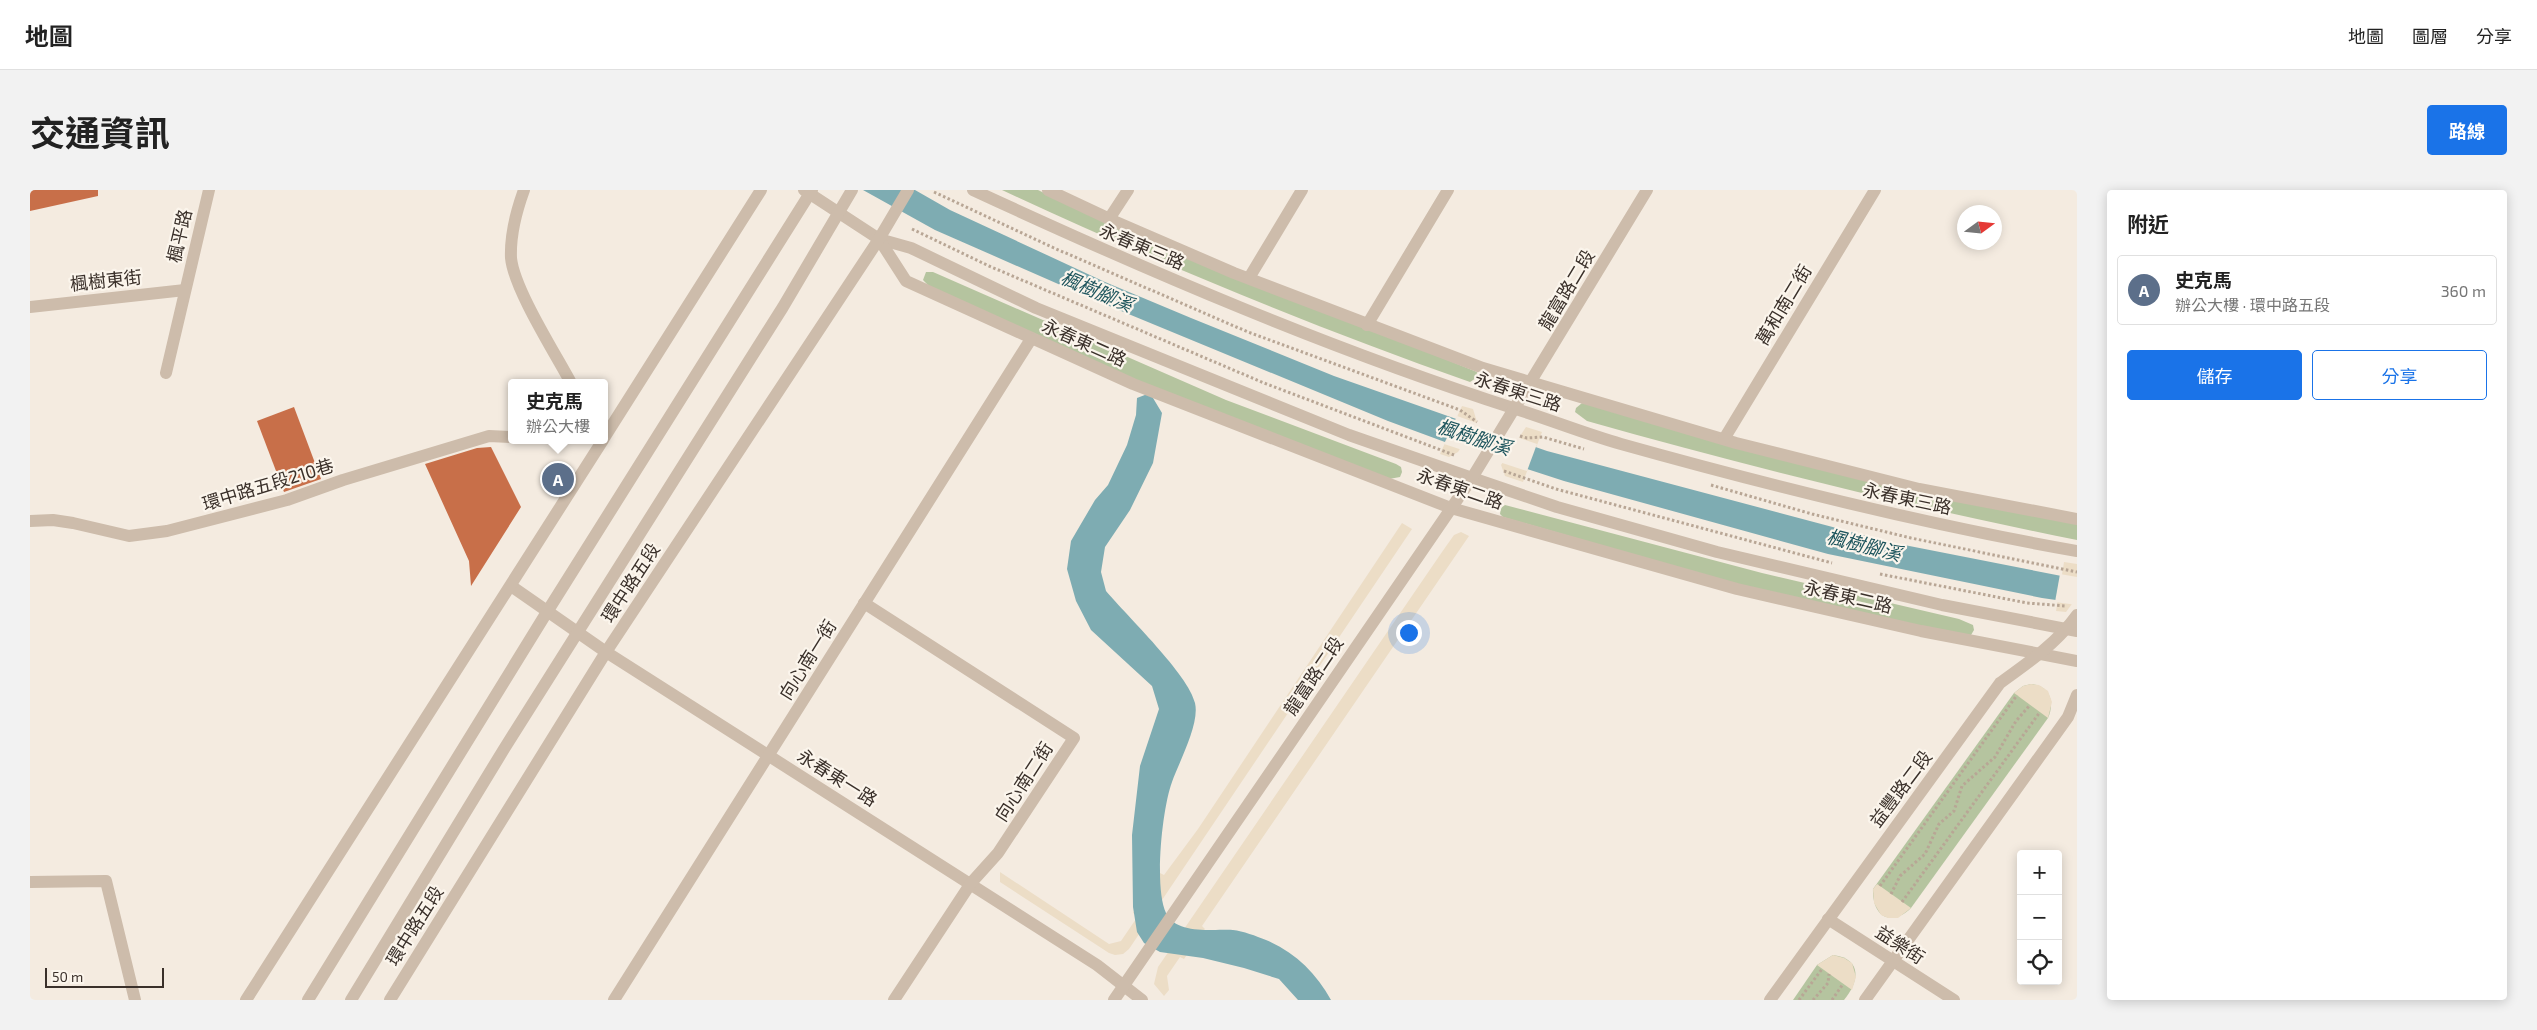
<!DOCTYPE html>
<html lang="zh-TW">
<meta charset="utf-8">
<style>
body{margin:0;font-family:"Exo 2","Noto Sans TC",sans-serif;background:#f2f2f2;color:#222}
.controls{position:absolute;right:15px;bottom:15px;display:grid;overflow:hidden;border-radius:5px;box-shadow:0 2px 12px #0003}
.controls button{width:45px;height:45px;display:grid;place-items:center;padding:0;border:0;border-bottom:1px solid #e0e0e0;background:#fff;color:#222;font:25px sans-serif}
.compass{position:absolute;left:1927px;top:15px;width:45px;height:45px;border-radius:50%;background:#fff;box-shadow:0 2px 12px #0003;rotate:75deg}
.scale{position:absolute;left:15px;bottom:12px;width:119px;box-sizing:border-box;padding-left:5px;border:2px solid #3a302a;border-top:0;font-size:14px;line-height:18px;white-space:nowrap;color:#3a302a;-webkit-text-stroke:4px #fbf5ec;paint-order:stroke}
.you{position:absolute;left:1378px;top:442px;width:18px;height:18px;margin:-12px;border:4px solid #fff;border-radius:50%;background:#1a73e8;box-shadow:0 0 0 8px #1a73e833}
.badge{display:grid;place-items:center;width:32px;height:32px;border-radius:50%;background:#1a73e8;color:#fff;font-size:16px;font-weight:700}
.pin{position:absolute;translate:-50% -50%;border:2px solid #fff;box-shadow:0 1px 5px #0006}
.popup{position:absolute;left:478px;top:189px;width:100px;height:65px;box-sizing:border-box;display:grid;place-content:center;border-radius:5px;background:#fff;filter:drop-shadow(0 1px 4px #0005);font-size:16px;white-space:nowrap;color:#767676}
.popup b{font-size:19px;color:#222}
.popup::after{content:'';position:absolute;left:50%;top:100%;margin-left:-10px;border:10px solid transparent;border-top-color:#fff}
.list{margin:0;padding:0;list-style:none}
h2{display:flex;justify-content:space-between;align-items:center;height:65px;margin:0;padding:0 20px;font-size:21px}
h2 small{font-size:16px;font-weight:400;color:#767676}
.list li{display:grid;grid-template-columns:32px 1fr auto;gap:15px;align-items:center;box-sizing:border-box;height:70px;margin:0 10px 10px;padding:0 10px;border:1px solid #e0e0e0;border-radius:5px}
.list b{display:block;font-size:19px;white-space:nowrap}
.list p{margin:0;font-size:16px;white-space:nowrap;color:#767676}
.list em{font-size:16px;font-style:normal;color:#767676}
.actions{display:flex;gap:10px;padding:15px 20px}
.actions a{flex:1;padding:11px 0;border:1px solid #1a73e8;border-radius:5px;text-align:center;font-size:18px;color:#1a73e8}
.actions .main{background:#1a73e8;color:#fff}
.icon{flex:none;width:28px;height:28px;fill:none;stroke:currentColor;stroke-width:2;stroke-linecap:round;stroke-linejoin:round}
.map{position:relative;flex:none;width:2047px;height:810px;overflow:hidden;border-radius:5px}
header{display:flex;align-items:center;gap:30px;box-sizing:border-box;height:70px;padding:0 25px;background:#fff;border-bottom:1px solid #e0e0e0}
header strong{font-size:24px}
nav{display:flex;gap:28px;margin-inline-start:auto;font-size:18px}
.intro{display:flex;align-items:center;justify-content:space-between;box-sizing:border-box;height:120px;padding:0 30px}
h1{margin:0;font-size:35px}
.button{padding:12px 22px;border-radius:5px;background:#1a73e8;color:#fff;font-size:18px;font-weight:700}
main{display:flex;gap:30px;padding:0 30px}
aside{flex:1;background:#fff;border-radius:5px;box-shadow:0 2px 12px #0003}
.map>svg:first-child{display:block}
.green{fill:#b5c49f}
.plaza{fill:#ecddc6}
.water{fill:#7eacb2}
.pier{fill:#f4ebe0}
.building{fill:#c86f49}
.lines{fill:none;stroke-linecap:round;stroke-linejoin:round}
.path{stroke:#b8a695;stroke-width:3;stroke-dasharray:2.5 2.5;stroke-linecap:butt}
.minor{stroke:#cdbcab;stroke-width:12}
.labels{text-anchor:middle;stroke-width:4.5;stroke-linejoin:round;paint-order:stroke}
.street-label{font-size:18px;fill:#3a302a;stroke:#fbf5ec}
.water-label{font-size:19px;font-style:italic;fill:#1e555d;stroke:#fbf5ec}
</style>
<header>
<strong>地圖</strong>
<nav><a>地圖</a><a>圖層</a><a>分享</a></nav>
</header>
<div class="intro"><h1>交通資訊</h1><a class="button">路線</a></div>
<main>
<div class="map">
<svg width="2047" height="810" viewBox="0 0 2047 810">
<rect width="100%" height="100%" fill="#f4ebe0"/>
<!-- green -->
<g class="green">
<path d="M972,0H1008L1053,22L1447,182L1446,188L1440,192C1280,136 1125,71 972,0Z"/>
<polygon points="896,82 903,82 1196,210 1366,274 1371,277 1372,282 1370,287 1359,289 1131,201 899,96 893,90"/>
<path d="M1552,213L2047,333V350C1882,317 1719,277 1557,231L1545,222L1546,218Z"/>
<polygon points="1475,315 1732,383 1929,429 1943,435 1944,440 1941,445 1934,447 1716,397 1473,327 1470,324 1471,318"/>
<path d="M2001,494C2020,496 2025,512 2018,528L1881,718C1860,738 1842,726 1843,699L1984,503L1993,496Z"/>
<path d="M1803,765C1833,769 1829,792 1814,810H1763L1787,775Z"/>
</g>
<!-- plaza -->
<g class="plaza">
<polygon points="1432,216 1443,219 1447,232 1428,262 1419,267 1410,264"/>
<polygon points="1496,237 1512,242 1493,292 1475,286 1471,275"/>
<polygon points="1372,333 1382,339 1099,759 1093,764 1085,765 1079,763 970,692 970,682 1079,754 1091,751 1108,726 1103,723 1130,683 1134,685 1168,639"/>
<polygon points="1431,342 1439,346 1172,736 1175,739 1154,769 1150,767 1137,786 1139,800 1134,806 1124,794 1128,777 1412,362 1424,345"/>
<polygon points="2034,372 2047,374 2047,407 2036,422 2026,421"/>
<polygon points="2001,494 2009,495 2018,501 2022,512 2018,528 1984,503 1993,496"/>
<polygon points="1847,694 1850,696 1881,718 1868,728 1858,728 1851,725 1844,713 1843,699"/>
<polygon points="1803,765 1814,768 1822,773 1826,787 1822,800 1787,775"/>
</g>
<!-- water -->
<g class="water">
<polygon points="833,0 885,0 920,20 1075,92 1161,128 1304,186 1517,261 1859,352 2047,389 2047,413 2012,408 1798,364 1534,291 1423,255 1358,231 1067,111 905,40"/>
<path d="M1120,203L1132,223L1123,273L1100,320L1075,357L1071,382L1076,401C1097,426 1159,485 1165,513C1170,534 1149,572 1142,592C1132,619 1124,698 1136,723C1146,745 1184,739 1203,740C1213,741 1226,746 1236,750C1265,762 1286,783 1301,810H1268L1249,789L1214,778L1173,768L1130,762L1114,753L1107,742L1103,717L1102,645L1110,576L1129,519L1122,496L1061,440L1046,411L1037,379L1041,351L1065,310L1078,295L1097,255L1106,225L1107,208Z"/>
</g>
<!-- pier -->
<g class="pier">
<polygon points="1427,226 1507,254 1497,281 1414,254"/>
<polygon points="2030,384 2047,387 2047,415 2025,412"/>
</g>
<!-- building -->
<g class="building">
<polygon points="0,0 68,0 68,6 0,21"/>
<polygon points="264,217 291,289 254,302 227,231"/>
<polygon points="461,257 491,317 441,396 439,371 395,274 447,258"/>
</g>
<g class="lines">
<!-- path -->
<g class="path">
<polyline points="904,2 1024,58 1218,142 1430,220 1447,232"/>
<polyline points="882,39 959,76 1234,193 1424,265"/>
<polyline points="1490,246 1497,248 1513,247 1554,259"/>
<polyline points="1474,281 1526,299 1802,373"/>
<polyline points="1681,295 1782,324 1881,348 2047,382"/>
<polyline points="1850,384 1997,413 2036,416"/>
<polyline points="1850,696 1987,505"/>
<polyline points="1861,704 1870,686 1895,664 1909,634 1924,621 1932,596 1965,567 1986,531 2000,515"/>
<polyline points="1872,712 2010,522"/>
<polyline points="1769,810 1792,779"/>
<polyline points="1783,810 1798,793 1799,784"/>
<polyline points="1802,810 1813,794"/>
</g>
<!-- minor -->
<g class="minor">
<path d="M494,0C486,22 480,44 481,68C484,99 525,163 541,193"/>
<polyline points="774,0 849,49 881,58 1006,118 1319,245 1442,288 1527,317 1687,362 1912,415 2047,441"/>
<path d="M943,0C1120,82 1300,159 1486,219C1521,230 1556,244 1591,254C1741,296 1893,334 2047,361"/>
<polyline points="1018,0 1086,32 1204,83 1453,178 1706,253 1889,299 2047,329"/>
<polyline points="1079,29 1098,0"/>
<polyline points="849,49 876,91 1103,194 1421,318 1707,399 1891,441 2047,471"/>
<polyline points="1219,88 1272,0"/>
<polyline points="0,117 155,100"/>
<polyline points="1337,135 1418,0"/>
<polyline points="136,183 179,0"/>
<polyline points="574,248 731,0"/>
<polyline points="1694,249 1845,0"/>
<polyline points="0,331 23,330 43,333 99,346 137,341 257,310 313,290 459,246 482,247"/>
<polyline points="481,396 576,462 1067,775 1112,810"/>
<polyline points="834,413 1044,548 968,663 941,693 864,810"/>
<polyline points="0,692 76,691 105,810"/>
<polyline points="1798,729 1924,810"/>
<polyline points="216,810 573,250"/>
<polyline points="278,810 517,422 782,0"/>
<polyline points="321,810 474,559 753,117 822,0"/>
<polyline points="360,810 576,462 849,49 878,0"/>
<polyline points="584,810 1001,149"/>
<polyline points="1084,810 1442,288 1617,0"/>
<path d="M1740,810L1970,493C1998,473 2027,453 2047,425"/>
<polyline points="1835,810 2038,527 2047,505"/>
</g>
</g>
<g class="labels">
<!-- street labels -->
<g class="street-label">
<text transform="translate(150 46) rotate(-77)" y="6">楓平路</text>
<text transform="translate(1112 57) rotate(23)" y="6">永春東三路</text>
<text transform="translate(76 91) rotate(-6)" y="6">楓樹東街</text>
<text transform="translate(1537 100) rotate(-59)" y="6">龍富路二段</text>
<text transform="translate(1754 115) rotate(-59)" y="6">萬和南二街</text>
<text transform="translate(1054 153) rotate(24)" y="6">永春東二路</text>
<text transform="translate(1488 202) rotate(18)" y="6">永春東三路</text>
<text transform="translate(238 295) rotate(-17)" y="6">環中路五段210巷</text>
<text transform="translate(1430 299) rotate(19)" y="6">永春東二路</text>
<text transform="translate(1877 309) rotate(12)" y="6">永春東三路</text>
<text transform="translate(601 393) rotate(-57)" y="6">環中路五段</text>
<text transform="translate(1818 407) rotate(13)" y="6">永春東二路</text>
<text transform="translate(778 470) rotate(-58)" y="6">向心南一街</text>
<text transform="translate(1284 486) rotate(-56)" y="6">龍富路二段</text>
<text transform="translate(807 588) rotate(32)" y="6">永春東一路</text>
<text transform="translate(994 592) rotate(-57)" y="6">向心南二街</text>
<text transform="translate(1871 599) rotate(-53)" y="6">益豐路二段</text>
<text transform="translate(385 736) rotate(-58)" y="6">環中路五段</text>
<text transform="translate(1870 755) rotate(33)" y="6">益樂街</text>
</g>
<!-- water labels -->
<g class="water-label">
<text transform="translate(1067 101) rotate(23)" y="7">楓樹腳溪</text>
<text transform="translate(1444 247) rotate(18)" y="7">楓樹腳溪</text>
<text transform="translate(1834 355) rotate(14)" y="7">楓樹腳溪</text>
</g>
</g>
</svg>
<div class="controls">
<button>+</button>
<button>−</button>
<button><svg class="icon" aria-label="locate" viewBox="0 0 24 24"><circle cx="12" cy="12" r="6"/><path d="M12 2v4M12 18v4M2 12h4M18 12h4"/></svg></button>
</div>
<svg class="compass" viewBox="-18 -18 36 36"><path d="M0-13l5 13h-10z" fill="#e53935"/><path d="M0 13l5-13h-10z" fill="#767676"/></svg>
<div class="scale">50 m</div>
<div class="you"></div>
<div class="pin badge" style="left:528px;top:289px;background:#5c6f8a">A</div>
<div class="popup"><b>史克馬</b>辦公大樓</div>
</div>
<aside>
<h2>附近<small></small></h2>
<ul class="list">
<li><span class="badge" style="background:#5c6f8a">A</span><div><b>史克馬</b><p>辦公大樓 · 環中路五段</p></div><em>360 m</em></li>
</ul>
<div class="actions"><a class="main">儲存</a><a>分享</a></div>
</aside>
</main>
